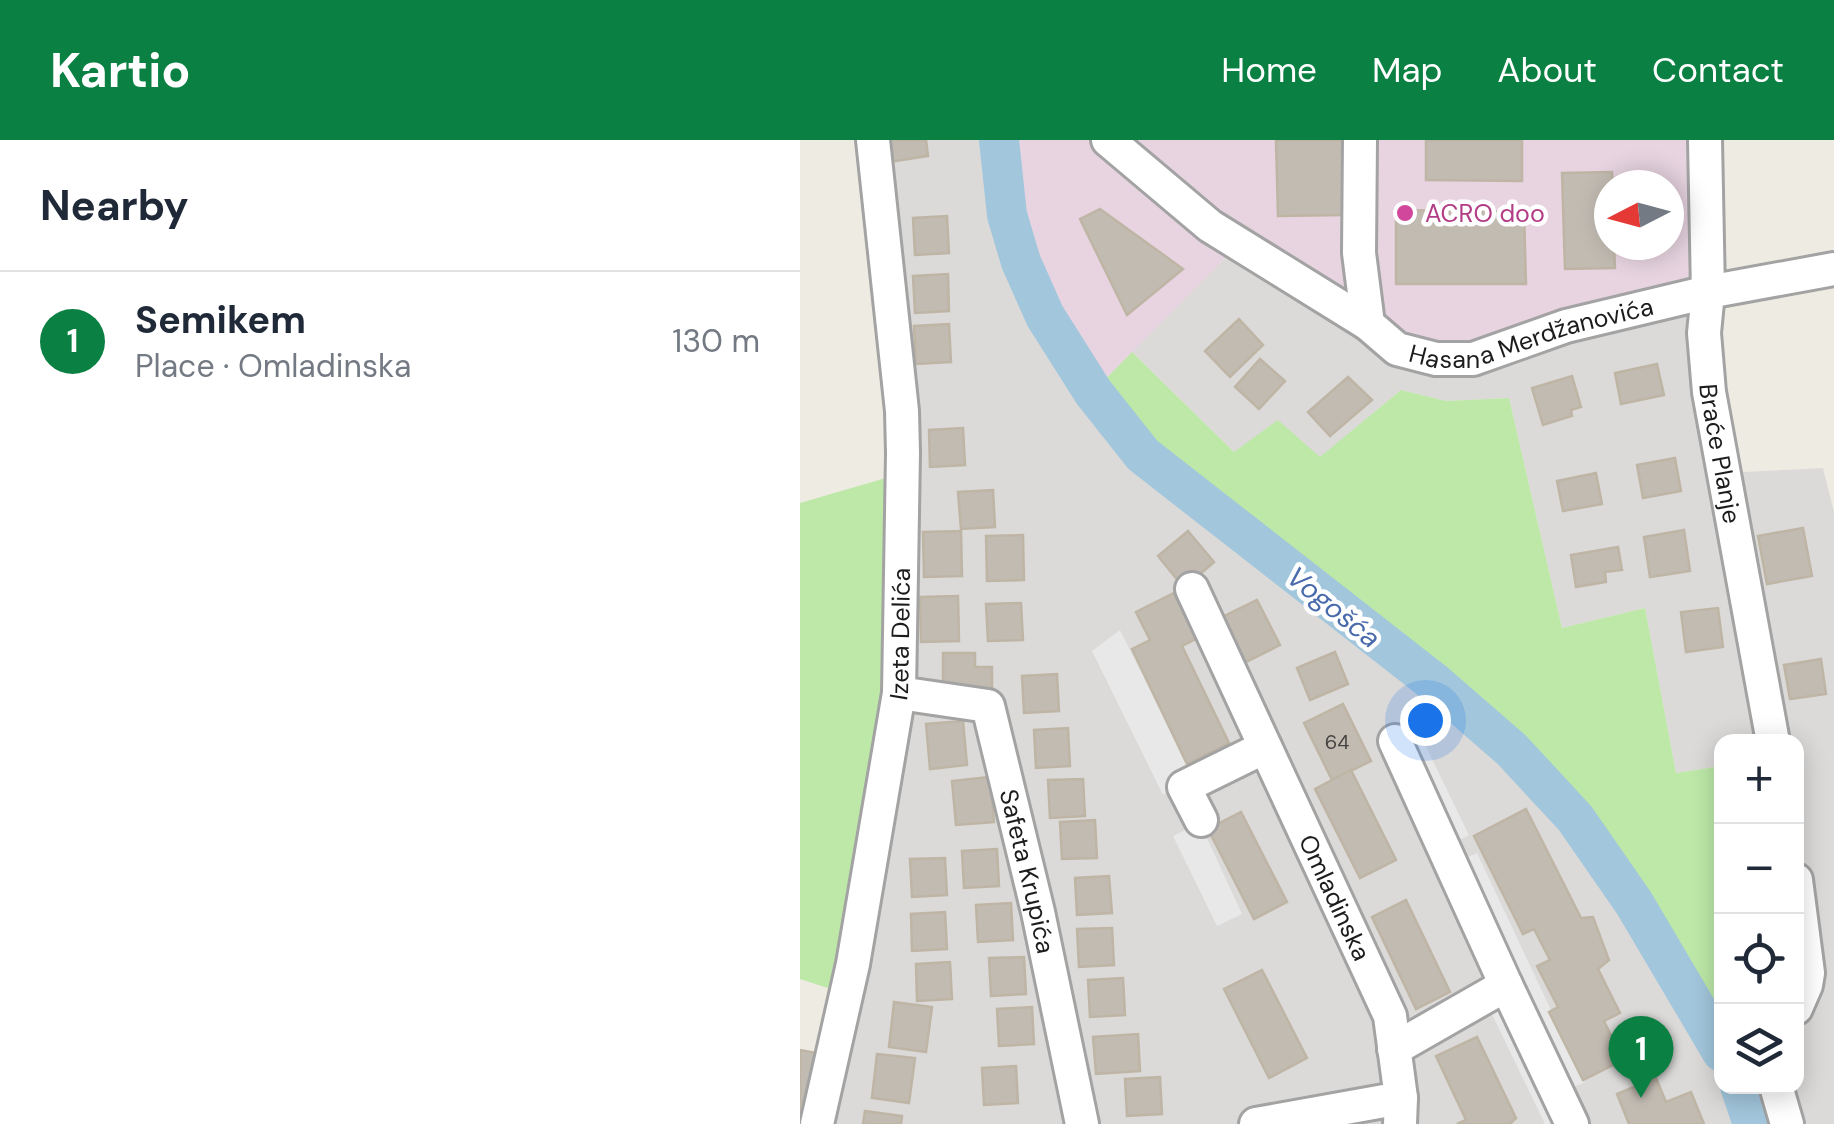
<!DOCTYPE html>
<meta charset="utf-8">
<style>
body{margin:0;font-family:"DM Sans",sans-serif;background:#f6f6f7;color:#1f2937}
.controls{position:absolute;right:30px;bottom:30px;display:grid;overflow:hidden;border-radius:20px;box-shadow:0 5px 25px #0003}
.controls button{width:90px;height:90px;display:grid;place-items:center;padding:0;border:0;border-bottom:2px solid #e0e1e3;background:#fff;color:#1f2937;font:50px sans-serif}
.compass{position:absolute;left:794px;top:30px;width:90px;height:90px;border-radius:50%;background:#fff;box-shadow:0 5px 25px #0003;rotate:264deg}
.you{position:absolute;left:625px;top:580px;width:35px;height:35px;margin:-25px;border:8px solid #fff;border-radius:50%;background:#1a73e8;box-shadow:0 0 0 15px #1a73e833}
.badge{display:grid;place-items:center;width:65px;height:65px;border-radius:50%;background:#0b8043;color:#fff;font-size:32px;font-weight:700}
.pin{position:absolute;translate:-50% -82px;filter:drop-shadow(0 2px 5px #0008)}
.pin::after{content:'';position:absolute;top:52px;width:35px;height:30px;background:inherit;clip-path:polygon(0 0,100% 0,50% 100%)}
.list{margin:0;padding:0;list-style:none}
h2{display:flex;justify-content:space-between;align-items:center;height:130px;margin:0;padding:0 40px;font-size:42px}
h2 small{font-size:32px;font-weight:400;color:#747a83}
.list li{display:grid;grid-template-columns:65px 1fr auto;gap:30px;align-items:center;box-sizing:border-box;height:140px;padding:0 40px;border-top:2px solid #e0e1e3}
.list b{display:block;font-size:38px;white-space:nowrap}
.list p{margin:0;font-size:32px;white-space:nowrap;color:#747a83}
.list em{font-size:32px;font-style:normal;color:#747a83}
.icon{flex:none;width:55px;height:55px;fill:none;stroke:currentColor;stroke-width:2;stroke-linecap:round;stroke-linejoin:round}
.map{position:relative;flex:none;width:1034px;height:984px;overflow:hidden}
header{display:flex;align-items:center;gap:60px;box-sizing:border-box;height:140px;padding:0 50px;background:#0b8043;color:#fff}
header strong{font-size:48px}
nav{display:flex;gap:55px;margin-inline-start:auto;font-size:35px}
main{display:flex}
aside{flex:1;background:#fff}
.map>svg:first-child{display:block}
.residential{fill:#dbdad9}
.industrial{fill:#e7d4e0;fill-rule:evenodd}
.grass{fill:#bde8a8}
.parking{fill:#e8e8e8}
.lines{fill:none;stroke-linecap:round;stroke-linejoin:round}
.river{stroke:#a2c6dc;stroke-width:40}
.building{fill:#c2bbb2;stroke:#bfb5a5;stroke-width:2.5}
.minor-casing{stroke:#a3a3a3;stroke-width:38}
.minor{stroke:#fff;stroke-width:32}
.hotel-dot{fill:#d1479c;stroke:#fff;stroke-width:4}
.labels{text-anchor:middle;stroke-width:9;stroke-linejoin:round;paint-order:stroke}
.number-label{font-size:20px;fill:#464442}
.hotel-label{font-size:25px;fill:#b23c85;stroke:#fff;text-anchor:start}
.street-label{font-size:25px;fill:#1c1c1c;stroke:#fff}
.water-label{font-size:28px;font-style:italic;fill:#4a6bab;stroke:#fff}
</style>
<header>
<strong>Kartio</strong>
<nav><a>Home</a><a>Map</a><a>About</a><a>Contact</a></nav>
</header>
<main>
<aside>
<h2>Nearby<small></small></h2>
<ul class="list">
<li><span class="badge">1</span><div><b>Semikem</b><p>Place · Omladinska</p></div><em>130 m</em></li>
</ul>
</aside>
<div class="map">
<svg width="1034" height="984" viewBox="0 0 1034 984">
<rect width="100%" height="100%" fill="#eeece2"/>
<!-- residential -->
<g class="residential">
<polygon points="80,0 199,0 207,75 221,122 245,176 293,252 343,315 635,543 711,609 775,678 834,763 921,912 922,946 940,947 953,984 14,984 99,553"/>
<polygon points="439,104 908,152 924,333 1023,328 1034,372 1034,984 987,984 976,947 996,946 996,602 922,602 921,626 876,633 845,468 762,488 709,258 646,261 601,250 520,318 434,312 332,212"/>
</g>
<!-- industrial -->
<path class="industrial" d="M199,0H905L908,152L636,219L439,104L293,252L245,176L221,122L207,75ZM809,45H869V105H809Z"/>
<!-- grass -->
<g class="grass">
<polygon points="332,212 434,312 478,280 520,317 601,250 646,261 709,258 762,488 845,468 876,633 921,626 921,912 834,763 775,678 711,609 635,543 343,315 293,252"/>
<polygon points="103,333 100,455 40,852 0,839 0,363"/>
<polygon points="940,947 976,947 987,984 953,984"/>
</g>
<!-- parking -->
<g class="parking">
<polygon points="320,490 393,636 363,655 292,511"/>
<polygon points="614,582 669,695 650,705 597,593"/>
<polygon points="400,683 442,774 417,786 373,696"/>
<polygon points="677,713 785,942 762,952 657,722"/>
<polygon points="703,854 765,984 745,984 688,866"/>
</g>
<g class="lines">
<!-- river -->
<g class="river">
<polyline points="199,0 207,75 221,122 245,176 293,252 343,315 635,543 711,609 775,678 834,763 922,912"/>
<polyline points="940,946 953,984"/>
</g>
</g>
<!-- building -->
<g class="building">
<polygon points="86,0 126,0 128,16 89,22"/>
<polygon points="476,0 543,0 545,75 478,76"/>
<polygon points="626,0 722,0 722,41 626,40"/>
<polygon points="812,32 813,45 809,45 809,105 814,105 815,128 765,129 762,33"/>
<polygon points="300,69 383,129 327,175 280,79"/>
<polygon points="596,70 724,72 726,144 596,144"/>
<polygon points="147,76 149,113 115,115 113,78"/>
<polygon points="148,134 149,171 115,173 113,136"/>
<polygon points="439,179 463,205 430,237 405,211"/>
<polygon points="149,184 151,222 116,224 114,186"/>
<polygon points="460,219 485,241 459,269 435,247"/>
<polygon points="857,224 864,255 821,264 815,233"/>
<polygon points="772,236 781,267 771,270 772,276 743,285 732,248"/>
<polygon points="548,237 572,260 530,296 508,272"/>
<polygon points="163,288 165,325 130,327 129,290"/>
<polygon points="875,318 881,351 843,358 837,325"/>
<polygon points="796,333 802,364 763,371 757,341"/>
<polygon points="193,350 195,387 161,389 158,352"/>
<polygon points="1003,388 1012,436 967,444 958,396"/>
<polygon points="884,390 890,431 850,437 844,397"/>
<polygon points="161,391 162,436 124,437 123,392"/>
<polygon points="388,391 414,422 384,448 358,416"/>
<polygon points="223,395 224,440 187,441 186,396"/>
<polygon points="818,407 822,430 805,432 806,442 776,447 771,415"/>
<polygon points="374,453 396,499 382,506 429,603 387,624 332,509 350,500 336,472"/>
<polygon points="158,456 159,501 121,502 120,457"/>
<polygon points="457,460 480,505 444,523 422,477"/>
<polygon points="221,463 223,500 188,501 186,464"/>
<polygon points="918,468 923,507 886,512 881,472"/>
<polygon points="535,512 548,544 510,560 497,528"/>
<polygon points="143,513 175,513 175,527 192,527 192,551 143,551"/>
<polygon points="1021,519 1026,554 990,559 984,525"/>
<polygon points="257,534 259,571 224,573 222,536"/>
<polygon points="543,564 571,621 532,640 504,583"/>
<polygon points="163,581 167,625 130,629 126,584"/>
<polygon points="268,588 270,626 236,628 234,590"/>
<polygon points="551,630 596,720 560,738 515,649"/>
<polygon points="190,637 194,682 156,685 152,641"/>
<polygon points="283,639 285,676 250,678 248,640"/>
<polygon points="726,669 781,778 793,777 809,820 798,829 820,873 804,881 823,920 783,940 749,872 758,867 737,826 750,820 734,789 723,794 674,696"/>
<polygon points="441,672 487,762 454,779 408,689"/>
<polygon points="295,680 297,718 262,719 260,682"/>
<polygon points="197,709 199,746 164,748 162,711"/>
<polygon points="145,718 147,755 112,757 110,719"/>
<polygon points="309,736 312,773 277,775 275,738"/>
<polygon points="606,760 650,852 616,869 572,777"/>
<polygon points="211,763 213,800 178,802 176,765"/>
<polygon points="145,772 147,809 112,811 111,774"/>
<polygon points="312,788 314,825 279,827 277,789"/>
<polygon points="224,817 226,854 191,856 189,818"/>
<polygon points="150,822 152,859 117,861 116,824"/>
<polygon points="462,830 507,918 469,938 424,849"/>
<polygon points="323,838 325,875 290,877 288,840"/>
<polygon points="94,862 132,867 126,912 89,907"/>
<polygon points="232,867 234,904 199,906 197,869"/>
<polygon points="338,894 340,931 296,934 293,897"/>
<polygon points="677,897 716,978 710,984 657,984 666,980 636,916"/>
<polygon points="0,910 16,913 7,984 0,984"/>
<polygon points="77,914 115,918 109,963 72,958"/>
<polygon points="216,926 218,963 184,965 182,928"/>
<polygon points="360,937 362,974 327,976 325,939"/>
<polygon points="856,938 866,962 891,952 904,984 829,984 817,954"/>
<polygon points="65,971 102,976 101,984 63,984"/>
</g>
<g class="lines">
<!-- minor casing -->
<g class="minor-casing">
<g id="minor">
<polyline points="308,0 410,86 568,184"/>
<path id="s1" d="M560,0L559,113L568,184L597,209L636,219H673L766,186L908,152L1034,129"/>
<path id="s2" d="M905,0L908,152L904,193L909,252L973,602"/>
<path id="s3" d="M392,449L590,876L601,958L600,984"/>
<path id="s4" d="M99,553L188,566L238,772L282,984"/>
<polyline points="595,601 706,845"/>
<polyline points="401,680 384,647 465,607"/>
<polyline points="996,740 1008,833 1006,845 996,868"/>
<polyline points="594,909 706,845 772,984"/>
<polyline points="976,946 987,984"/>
<path id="s5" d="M17,984L53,824L99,553L103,313L102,271L73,0"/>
<polyline points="456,984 601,958"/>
</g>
</g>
<!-- minor -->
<use href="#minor" class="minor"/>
</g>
<!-- markers -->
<circle class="hotel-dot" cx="605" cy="73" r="10"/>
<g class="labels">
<!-- number labels -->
<g class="number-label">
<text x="537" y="609">64</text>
</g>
<!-- hotel labels -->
<g class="hotel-label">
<text x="625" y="82">ACRO doo</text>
</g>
<!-- street labels -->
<g class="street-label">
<text dy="9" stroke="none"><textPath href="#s1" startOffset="362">Hasana Merdžanovića</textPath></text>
<text dy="9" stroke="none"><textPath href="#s2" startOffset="315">Braće Planje</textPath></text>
<text dy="9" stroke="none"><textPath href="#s5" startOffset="498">Izeta Delića</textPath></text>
<text dy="9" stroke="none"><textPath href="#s4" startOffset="260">Safeta Krupića</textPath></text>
<text dy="9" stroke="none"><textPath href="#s3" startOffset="340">Omladinska</textPath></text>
</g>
<!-- water labels -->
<g class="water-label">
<text transform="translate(534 467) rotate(39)" y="10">Vogošća</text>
</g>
</g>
</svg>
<div class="controls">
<button>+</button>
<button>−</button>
<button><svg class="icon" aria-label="locate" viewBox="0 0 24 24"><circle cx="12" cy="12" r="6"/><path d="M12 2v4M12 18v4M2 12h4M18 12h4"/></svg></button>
<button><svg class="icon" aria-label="layers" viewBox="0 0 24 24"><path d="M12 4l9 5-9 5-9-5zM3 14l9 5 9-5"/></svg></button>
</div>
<svg class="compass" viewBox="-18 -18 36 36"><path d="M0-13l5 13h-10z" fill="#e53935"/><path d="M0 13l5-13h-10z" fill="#747a83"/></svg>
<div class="you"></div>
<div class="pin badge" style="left:841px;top:958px">1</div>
</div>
</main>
